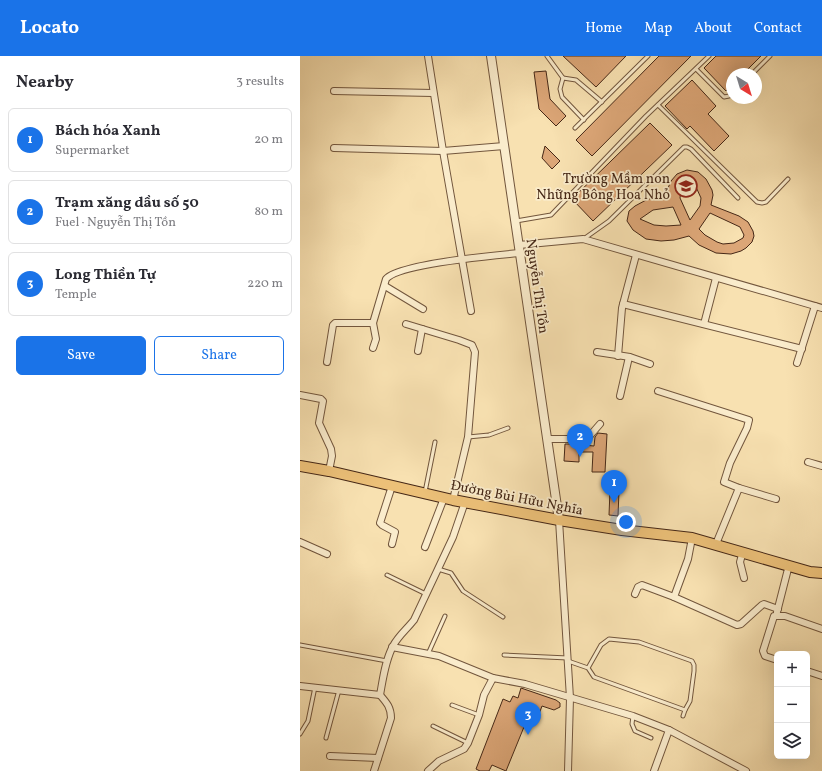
<!DOCTYPE html>
<meta charset="utf-8">
<style>
body{margin:0;font-family:Vollkorn,serif;background:#f7f7f7;color:#2b2b33}
.controls{position:absolute;right:12px;bottom:12px;display:grid;overflow:hidden;border-radius:6px;box-shadow:0 4px 16px #0002}
.controls button{width:36px;height:36px;display:grid;place-items:center;padding:0;border:0;border-bottom:1px solid #e1e1e2;background:#fff;color:#2b2b33;font:20px sans-serif}
.compass{position:absolute;left:426px;top:12px;width:36px;height:36px;border-radius:50%;background:#fff;box-shadow:0 4px 16px #0002;rotate:142deg}
.you{position:absolute;left:326px;top:466px;width:14px;height:14px;margin:-10px;border:3px solid #fff;border-radius:50%;background:#1a73e8;box-shadow:0 0 0 6px #1a73e833}
.badge{display:grid;place-items:center;width:26px;height:26px;border-radius:50%;background:#1a73e8;color:#fff;font-size:13px;font-weight:700}
.pin{position:absolute;translate:-50% -33px;filter:drop-shadow(0 1px 2px #0008)}
.pin::after{content:'';position:absolute;top:21px;width:14px;height:12px;background:inherit;clip-path:polygon(0 0,100% 0,50% 100%)}
.list{margin:0;padding:0;list-style:none}
h2{display:flex;justify-content:space-between;align-items:center;height:52px;margin:0;padding:0 16px;font-size:17px}
h2 small{font-size:13px;font-weight:400;color:#7c7c81}
.list li{display:grid;grid-template-columns:26px 1fr auto;gap:12px;align-items:center;box-sizing:border-box;height:64px;margin:0 8px 8px;padding:0 8px;border:1px solid #e1e1e2;border-radius:6px}
.list b{display:block;font-size:15px;white-space:nowrap}
.list p{margin:0;font-size:13px;white-space:nowrap;color:#7c7c81}
.list em{font-size:13px;font-style:normal;color:#7c7c81}
.actions{display:flex;gap:8px;padding:12px 16px}
.actions a{flex:1;padding:9px 0;border:1px solid #1a73e8;border-radius:6px;text-align:center;font-size:14px;color:#1a73e8}
.actions .main{background:#1a73e8;color:#fff}
.icon{flex:none;width:22px;height:22px;fill:none;stroke:currentColor;stroke-width:2;stroke-linecap:round;stroke-linejoin:round}
.map{position:relative;flex:none;width:522px;height:715px;overflow:hidden}
header{display:flex;align-items:center;gap:24px;box-sizing:border-box;height:56px;padding:0 20px;background:#1a73e8;color:#fff}
header strong{font-size:19px}
nav{display:flex;gap:22px;margin-inline-start:auto;font-size:14px}
main{display:flex}
aside{flex:1;background:#fff}
.map>svg:first-child{display:block}
.building{fill:#dca677;stroke:#452716;fill-rule:evenodd}
.lines{fill:none;stroke-linecap:round;stroke-linejoin:round}
.service-casing{stroke:#72563d;stroke-width:5}
.minor-casing{stroke:#72563d;stroke-width:8}
.tertiary-casing{stroke:#72563d;stroke-width:10}
.primary-casing{stroke:#452716;stroke-width:12}
.service{stroke:#faeccc;stroke-width:3}
.minor{stroke:#faeccc;stroke-width:6}
.tertiary{stroke:#faeccc;stroke-width:8}
.primary{stroke:#ecc078;stroke-width:10}
.labels{text-anchor:middle;stroke-width:3.5;stroke-linejoin:round;paint-order:stroke}
.poi-label{font-size:14px;fill:#452716;stroke:#faeccc;text-anchor:end}
.street-label{font-size:14px;fill:#452716;stroke:#faeccc}
</style>
<header>
<strong>Locato</strong>
<nav><a>Home</a><a>Map</a><a>About</a><a>Contact</a></nav>
</header>
<main>
<aside>
<h2>Nearby<small>3 results</small></h2>
<ul class="list">
<li><span class="badge">1</span><div><b>Bách hóa Xanh</b><p>Supermarket</p></div><em>20 m</em></li>
<li><span class="badge">2</span><div><b>Trạm xăng dầu số 50</b><p>Fuel · Nguyễn Thị Tồn</p></div><em>80 m</em></li>
<li><span class="badge">3</span><div><b>Long Thiền Tự</b><p>Temple</p></div><em>220 m</em></li>
</ul>
<div class="actions"><a class="main">Save</a><a>Share</a></div>
</aside>
<div class="map">
<svg width="522" height="715" viewBox="0 0 522 715">
<rect width="100%" height="100%" fill="#f8e1b1"/>
<filter id="stains"><feTurbulence type="fractalNoise" baseFrequency=".005" numOctaves="4"/><feColorMatrix values="0 0 0 0 .2 0 0 0 0 .09 0 0 0 0 .02 0 0 0 .5 -.17"/></filter>
<radialGradient id="worn" r=".72"><stop offset=".6" stop-color="#630" stop-opacity="0"/><stop offset="1" stop-color="#630" stop-opacity=".3"/></radialGradient>
<!-- building -->
<g class="building">
<polygon points="263,0 326,0 296,31"/>
<polygon points="359,0 391,0 292,100 276,84"/>
<polygon points="416,0 461,0 443,18 432,18 432,29 426,35 404,12"/>
<polygon points="246,15 250,43 266,60 256,70 239,53 234,16"/>
<polygon points="392,24 416,50 408,58 429,80 414,95 390,70 387,73 365,50"/>
<polygon points="350,67 372,89 293,165 272,143"/>
<polygon points="245,90 260,105 252,113 242,102"/>
<path d="M387,114L398,116L406,123L412,134L413,139L411,149L439,160L448,166L453,175L454,180L452,186L446,192L441,195L431,198L416,197L399,189L389,180L374,184L361,185L346,183L333,174L327,165L329,155L335,150L348,143L368,141V132L371,125L377,118ZM389,124L396,131L401,142L400,150L390,164L380,142L381,133ZM373,151L381,169L366,170L354,169L340,163L353,154ZM410,157L440,171L444,179L443,182L434,187L423,188L417,186L405,179L399,173Z"/>
<polygon points="298,377 307,378 305,416 292,416 293,396 279,396 279,406 264,405 265,388 283,388 283,389 294,390 295,381"/>
<polygon points="310,435 319,435 318,460 309,459"/>
<polygon points="221,632 256,644 260,647 260,651 254,654 242,650 235,669 226,666 206,715 192,709 189,715 180,715 176,713 203,643 210,646 213,640 218,642"/>
</g>
<g class="lines">
<!-- service casing -->
<g class="service-casing">
<g id="service">
<polyline points="247,0 263,22"/>
<polyline points="396,13 424,41 429,40 432,37"/>
<polyline points="452,18 470,0"/>
<polyline points="358,49 457,146 462,147 466,146 488,123"/>
<polyline points="284,64 262,41 260,33 263,22 276,24 302,46"/>
<polyline points="275,72 348,0"/>
<polyline points="216,165 251,159 346,60 409,0"/>
<polyline points="285,182 309,165 384,91 387,91 391,93 438,142"/>
<polyline points="168,381 189,379 208,372"/>
<polyline points="125,436 135,386"/>
<polyline points="138,513 151,517 163,535 203,561"/>
<polyline points="87,519 126,538"/>
<polyline points="0,589 87,605"/>
<polyline points="128,598 145,560"/>
<polyline points="204,599 268,602"/>
<polyline points="268,605 288,612 301,589 309,583 339,586 392,605 394,609 394,615 390,645 385,654 294,621 288,612"/>
<polyline points="152,649 179,659"/>
<polyline points="333,660 332,668 335,675 351,682"/>
<polyline points="383,660 385,654"/>
<polyline points="133,670 168,687"/>
<polyline points="0,678 8,665 15,631"/>
<polyline points="26,682 39,634"/>
</g>
</g>
<!-- minor casing -->
<g class="minor-casing">
<g id="minor">
<polyline points="128,0 143,95 171,255"/>
<polyline points="34,35 133,37"/>
<polyline points="34,92 143,95 204,90"/>
<polyline points="219,189 283,183 522,252"/>
<polyline points="85,230 123,253"/>
<polyline points="323,248 502,293"/>
<polyline points="106,268 159,284 172,289 175,296 168,381 153,444"/>
<polyline points="404,268 416,222"/>
<polyline points="73,292 76,283 73,267"/>
<polyline points="118,295 122,273"/>
<polyline points="297,296 330,301 350,308"/>
<polyline points="318,300 322,252 336,199"/>
<path d="M27,306L33,269L35,267H73L86,223C98,208 198,199 220,197"/>
<polyline points="497,307 515,250"/>
<polyline points="358,335 449,364 447,372 430,407 424,426 439,432 476,443"/>
<polyline points="0,339 21,343 23,345 19,367 31,393 32,400 29,415"/>
<polyline points="320,340 329,301"/>
<polyline points="247,383 287,383 300,368"/>
<polyline points="508,406 522,410"/>
<polyline points="92,430 80,467 82,469 95,476 92,488"/>
<polyline points="259,464 270,642 268,715"/>
<polyline points="392,482 388,503 374,541 437,569 441,568 462,549 464,548 478,553"/>
<polyline points="0,486 27,498"/>
<polyline points="416,488 439,432"/>
<polyline points="125,491 144,442"/>
<polyline points="443,495 440,506 444,522"/>
<polyline points="335,538 338,531 342,529 374,541"/>
<polyline points="477,556 489,509"/>
<polyline points="92,591 139,600 193,622"/>
<polyline points="477,604 465,600 463,595 474,560 485,560 522,573"/>
<polyline points="507,615 522,620"/>
<path d="M0,630L80,639C83,623 85,605 93,590C98,580 107,573 114,564L153,481L165,446"/>
<polyline points="30,700 78,702"/>
<path d="M74,715L91,662C91,651 86,646 80,639"/>
<polyline points="128,715 139,705 164,693 168,687 179,659 184,639 193,622 225,628 333,660 369,674 446,715"/>
<polyline points="354,715 369,674"/>
</g>
</g>
<!-- tertiary casing -->
<g class="tertiary-casing">
<polyline id="tertiary" points="191,0 259,464"/>
</g>
<!-- primary casing -->
<g class="primary-casing">
<polyline id="primary" points="0,410 29,415 153,444 259,464 322,474 392,482 510,516 522,517"/>
</g>
<!-- service -->
<use href="#service" class="service"/>
<!-- minor -->
<use href="#minor" class="minor"/>
<!-- tertiary -->
<use href="#tertiary" class="tertiary"/>
<!-- primary -->
<use href="#primary" class="primary"/>
</g>
<!-- icons -->
<defs>
<g id="school-ring" transform="scale(1.15)"><circle r="9.5" fill="#faeccc" stroke="#8f2418" stroke-width="1.5"/><path d="M0-5L7-2L0 1L-7-2ZM-4 1L0 2.5L4 1V4Q0 6-4 4Z" fill="#8f2418"/></g>
</defs>
<g fill-rule="evenodd">
<use href="#school-ring" x="386" y="130"/>
</g>
<g class="labels">
<!-- poi labels -->
<g class="poi-label">
<text x="370" y="127">Trường Mầm non<tspan x="370" dy="16">Những Bông Hoa Nhỏ</tspan></text>
</g>
<!-- street labels -->
<g class="street-label">
<text transform="translate(238 230) rotate(82)" y="5">Nguyễn Thị Tồn</text>
<text transform="translate(217 441) rotate(11)" y="5">Đường Bùi Hữu Nghĩa</text>
</g>
</g>
<rect width="100%" height="100%" filter="url(#stains)"/>
<rect width="100%" height="100%" fill="url(#worn)"/>
</svg>
<div class="controls">
<button>+</button>
<button>−</button>
<button><svg class="icon" aria-label="layers" viewBox="0 0 24 24"><path d="M12 4l9 5-9 5-9-5zM3 14l9 5 9-5"/></svg></button>
</div>
<svg class="compass" viewBox="-18 -18 36 36"><path d="M0-13l5 13h-10z" fill="#e53935"/><path d="M0 13l5-13h-10z" fill="#7c7c81"/></svg>
<div class="you"></div>
<div class="pin badge" style="left:314px;top:447px">1</div>
<div class="pin badge" style="left:280px;top:401px">2</div>
<div class="pin badge" style="left:228px;top:679px">3</div>
</div>
</main>
